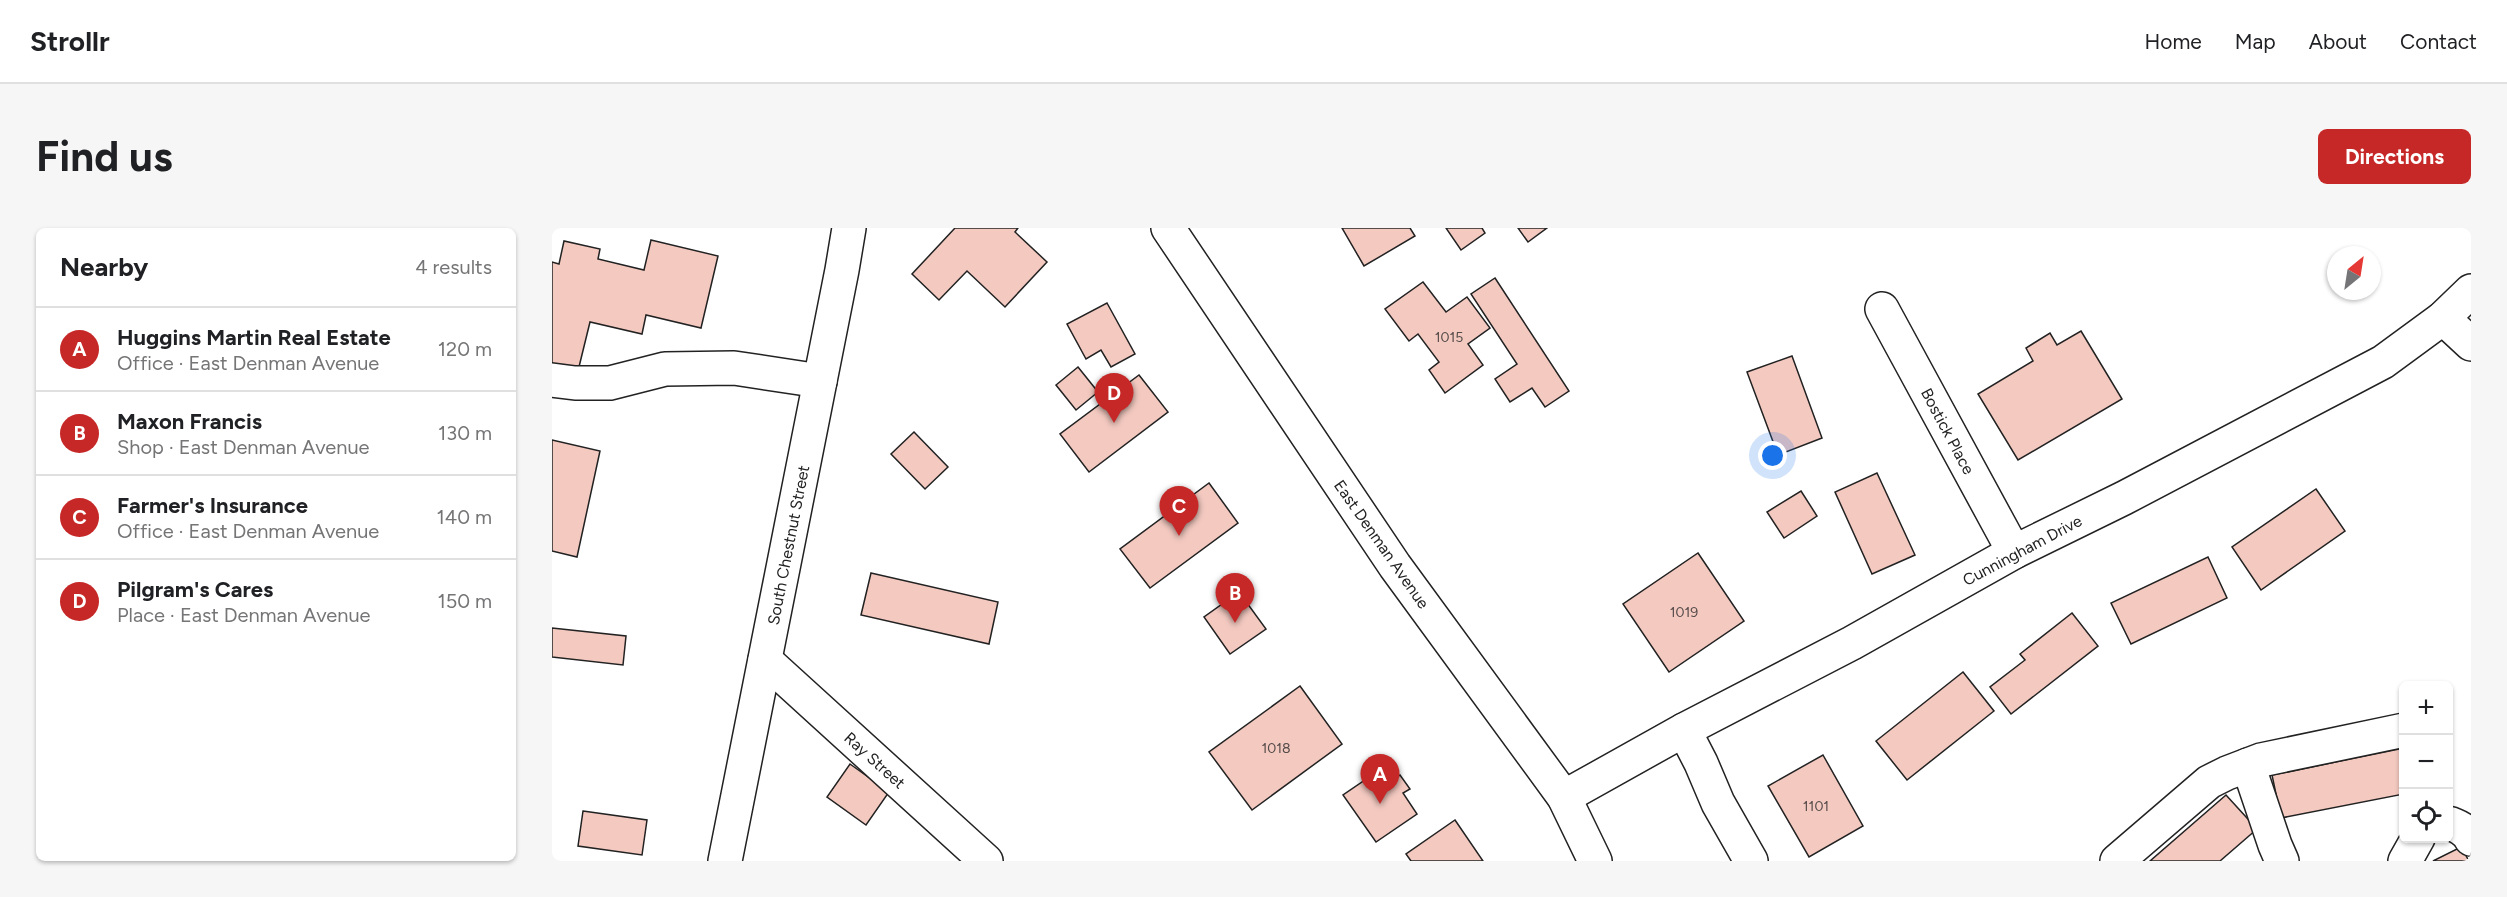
<!DOCTYPE html>
<meta charset="utf-8">
<style>
body{margin:0;font-family:Figtree,sans-serif;background:#f6f6f6;color:#202124}
.controls{position:absolute;right:18px;bottom:18px;display:grid;overflow:hidden;border-radius:9px;box-shadow:0 2px 4px #0004}
.controls button{width:54px;height:54px;display:grid;place-items:center;padding:0;border:0;border-bottom:2px solid #e0e0e0;background:#fff;color:#202124;font:30px sans-serif}
.compass{position:absolute;left:1775px;top:18px;width:54px;height:54px;border-radius:50%;background:#fff;box-shadow:0 2px 4px #0004;rotate:30deg}
.you{position:absolute;left:1221px;top:228px;width:21px;height:21px;margin:-15px;border:4px solid #fff;border-radius:50%;background:#1a73e8;box-shadow:0 0 0 9px #1a73e833}
.badge{display:grid;place-items:center;width:39px;height:39px;border-radius:50%;background:#c62828;color:#fff;font-size:20px;font-weight:700}
.pin{position:absolute;translate:-50% -50px;filter:drop-shadow(0 2px 3px #0008)}
.pin::after{content:'';position:absolute;top:32px;width:21px;height:18px;background:inherit;clip-path:polygon(0 0,100% 0,50% 100%)}
.list{margin:0;padding:0;list-style:none}
h2{display:flex;justify-content:space-between;align-items:center;height:78px;margin:0;padding:0 24px;font-size:26px}
h2 small{font-size:20px;font-weight:400;color:#757577}
.list li{display:grid;grid-template-columns:39px 1fr auto;gap:18px;align-items:center;box-sizing:border-box;height:84px;padding:0 24px;border-top:2px solid #e0e0e0}
.list b{display:block;font-size:22px;white-space:nowrap}
.list p{margin:0;font-size:20px;white-space:nowrap;color:#757577}
.list em{font-size:20px;font-style:normal;color:#757577}
.icon{flex:none;width:33px;height:33px;fill:none;stroke:currentColor;stroke-width:2;stroke-linecap:round;stroke-linejoin:round}
.map{position:relative;flex:none;width:1919px;height:633px;overflow:hidden;border-radius:9px}
header{display:flex;align-items:center;gap:36px;box-sizing:border-box;height:84px;padding:0 30px;background:#fff;border-bottom:2px solid #e0e0e0}
header strong{font-size:28px}
nav{display:flex;gap:33px;margin-inline-start:auto;font-size:21px}
.intro{display:flex;align-items:center;justify-content:space-between;box-sizing:border-box;height:144px;padding:0 36px}
h1{margin:0;font-size:42px}
.button{padding:15px 27px;border-radius:9px;background:#c62828;color:#fff;font-size:21px;font-weight:700}
main{display:flex;gap:36px;padding:0 36px}
aside{flex:1;background:#fff;border-radius:9px;box-shadow:0 2px 4px #0004}
.map>svg:first-child{display:block}
.building{fill:#f3c9c0;stroke:#222;stroke-width:1.5}
.lines{fill:none;stroke-linecap:round;stroke-linejoin:round}
.minor-casing{stroke:#222;stroke-width:36}
.major-casing{stroke:#222;stroke-width:36}
.minor{stroke:#fff;stroke-width:33}
.major{stroke:#fff;stroke-width:33}
.labels{text-anchor:middle;stroke-width:4.5;stroke-linejoin:round;paint-order:stroke}
.number-label{font-size:14px;fill:#564c4a}
.street-label{font-size:16px;fill:#222;stroke:#fff}
</style>
<header>
<strong>Strollr</strong>
<nav><a>Home</a><a>Map</a><a>About</a><a>Contact</a></nav>
</header>
<div class="intro"><h1>Find us</h1><a class="button">Directions</a></div>
<main>
<aside>
<h2>Nearby<small>4 results</small></h2>
<ul class="list">
<li><span class="badge">A</span><div><b>Huggins Martin Real Estate</b><p>Office · East Denman Avenue</p></div><em>120 m</em></li>
<li><span class="badge">B</span><div><b>Maxon Francis</b><p>Shop · East Denman Avenue</p></div><em>130 m</em></li>
<li><span class="badge">C</span><div><b>Farmer's Insurance</b><p>Office · East Denman Avenue</p></div><em>140 m</em></li>
<li><span class="badge">D</span><div><b>Pilgram's Cares</b><p>Place · East Denman Avenue</p></div><em>150 m</em></li>
</ul>
</aside>
<div class="map">
<svg width="1919" height="633" viewBox="0 0 1919 633">
<rect width="100%" height="100%" fill="#fff"/>
<!-- building -->
<g class="building">
<polygon points="403,0 466,0 463,4 495,34 453,79 415,43 387,72 360,46"/>
<polygon points="790,0 858,0 863,8 812,38"/>
<polygon points="894,0 930,0 933,5 909,22"/>
<polygon points="966,0 995,0 976,14"/>
<polygon points="99,12 166,28 149,100 94,87 90,106 38,94 26,143 0,137 0,34 7,36 12,13 48,21 46,31 92,42"/>
<polygon points="943,50 1017,163 993,179 980,160 958,174 943,151 965,136 919,66"/>
<polygon points="871,54 894,84 915,69 938,100 916,116 931,137 893,165 877,142 887,134 866,106 857,113 833,81"/>
<polygon points="555,75 583,126 559,139 549,122 534,131 515,96"/>
<polygon points="1529,103 1570,171 1466,232 1426,166 1481,133 1474,120 1498,105 1505,117"/>
<polygon points="1240,128 1270,210 1226,227 1195,144"/>
<polygon points="526,139 546,164 524,182 504,157"/>
<polygon points="587,147 616,184 537,244 508,206"/>
<polygon points="362,204 396,239 373,261 339,226"/>
<polygon points="0,212 48,223 25,329 0,323"/>
<polygon points="1325,245 1363,327 1320,346 1283,264"/>
<polygon points="657,255 686,295 598,360 568,321"/>
<polygon points="1764,261 1793,303 1709,362 1680,319"/>
<polygon points="1249,263 1265,288 1232,310 1215,284"/>
<polygon points="1146,325 1192,393 1117,444 1071,376"/>
<polygon points="1656,329 1675,370 1579,416 1559,375"/>
<polygon points="319,345 446,374 437,416 309,387"/>
<polygon points="687,364 714,401 678,426 652,389"/>
<polygon points="1520,385 1546,418 1459,486 1438,459 1473,432 1468,426"/>
<polygon points="0,400 74,408 71,437 0,429"/>
<polygon points="1411,444 1442,483 1355,552 1324,513"/>
<polygon points="748,458 790,516 700,582 657,524"/>
<polygon points="1852,520 1852,566 1729,590 1720,547"/>
<polygon points="1271,527 1311,598 1257,629 1216,558"/>
<polygon points="298,536 337,564 314,597 275,569"/>
<polygon points="832,539 841,551 848,547 858,561 851,565 865,586 824,614 791,567"/>
<polygon points="1674,567 1705,601 1668,633 1598,633"/>
<polygon points="31,583 95,592 90,627 26,618"/>
<polygon points="903,592 931,633 859,633 854,626"/>
<polygon points="1909,619 1917,633 1881,633"/>
</g>
<g class="lines">
<!-- minor casing -->
<g class="minor-casing">
<g id="minor">
<polyline points="1330,81 1462,324"/>
<polyline points="1891,90 1919,116"/>
<polyline points="0,152 23,155 58,155 113,141 182,140 268,153"/>
<polyline points="213,432 434,633"/>
<polyline points="1132,502 1149,535 1166,575 1199,633"/>
<polyline points="1696,537 1723,617 1730,633"/>
<polyline points="1012,569 1132,502 1300,415 1462,324 1572,270 1831,134 1891,90 1919,63"/>
<path d="M1896,595C1905,597 1915,603 1919,611"/>
<polyline points="1565,633 1657,554 1675,545 1709,532 1852,502"/>
<polyline points="1853,633 1866,610"/>
</g>
</g>
<!-- major casing -->
<g class="major-casing">
<g id="major">
<polyline points="616,0 843,338 1012,569 1043,633"/>
<polyline points="173,633 290,42 297,0"/>
</g>
</g>
<!-- minor -->
<use href="#minor" class="minor"/>
<!-- major -->
<use href="#major" class="major"/>
</g>
<g class="labels">
<!-- number labels -->
<g class="number-label">
<text x="897" y="114">1015</text>
<text x="1132" y="389">1019</text>
<text x="724" y="525">1018</text>
<text x="1264" y="583">1101</text>
</g>
<!-- street labels -->
<g class="street-label">
<text transform="translate(1396 203) rotate(62)" y="6">Bostick Place</text>
<text transform="translate(830 316) rotate(55)" y="6">East Denman Avenue</text>
<text transform="translate(236 317) rotate(-79)" y="6">South Chestnut Street</text>
<text transform="translate(1470 322) rotate(-28)" y="6">Cunningham Drive</text>
<text transform="translate(323 532) rotate(42)" y="6">Ray Street</text>
</g>
</g>
</svg>
<div class="controls">
<button>+</button>
<button>−</button>
<button><svg class="icon" aria-label="locate" viewBox="0 0 24 24"><circle cx="12" cy="12" r="6"/><path d="M12 2v4M12 18v4M2 12h4M18 12h4"/></svg></button>
</div>
<svg class="compass" viewBox="-18 -18 36 36"><path d="M0-13l5 13h-10z" fill="#e53935"/><path d="M0 13l5-13h-10z" fill="#757577"/></svg>
<div class="you"></div>
<div class="pin badge" style="left:828px;top:576px">A</div>
<div class="pin badge" style="left:683px;top:395px">B</div>
<div class="pin badge" style="left:627px;top:308px">C</div>
<div class="pin badge" style="left:562px;top:195px">D</div>
</div>
</main>
